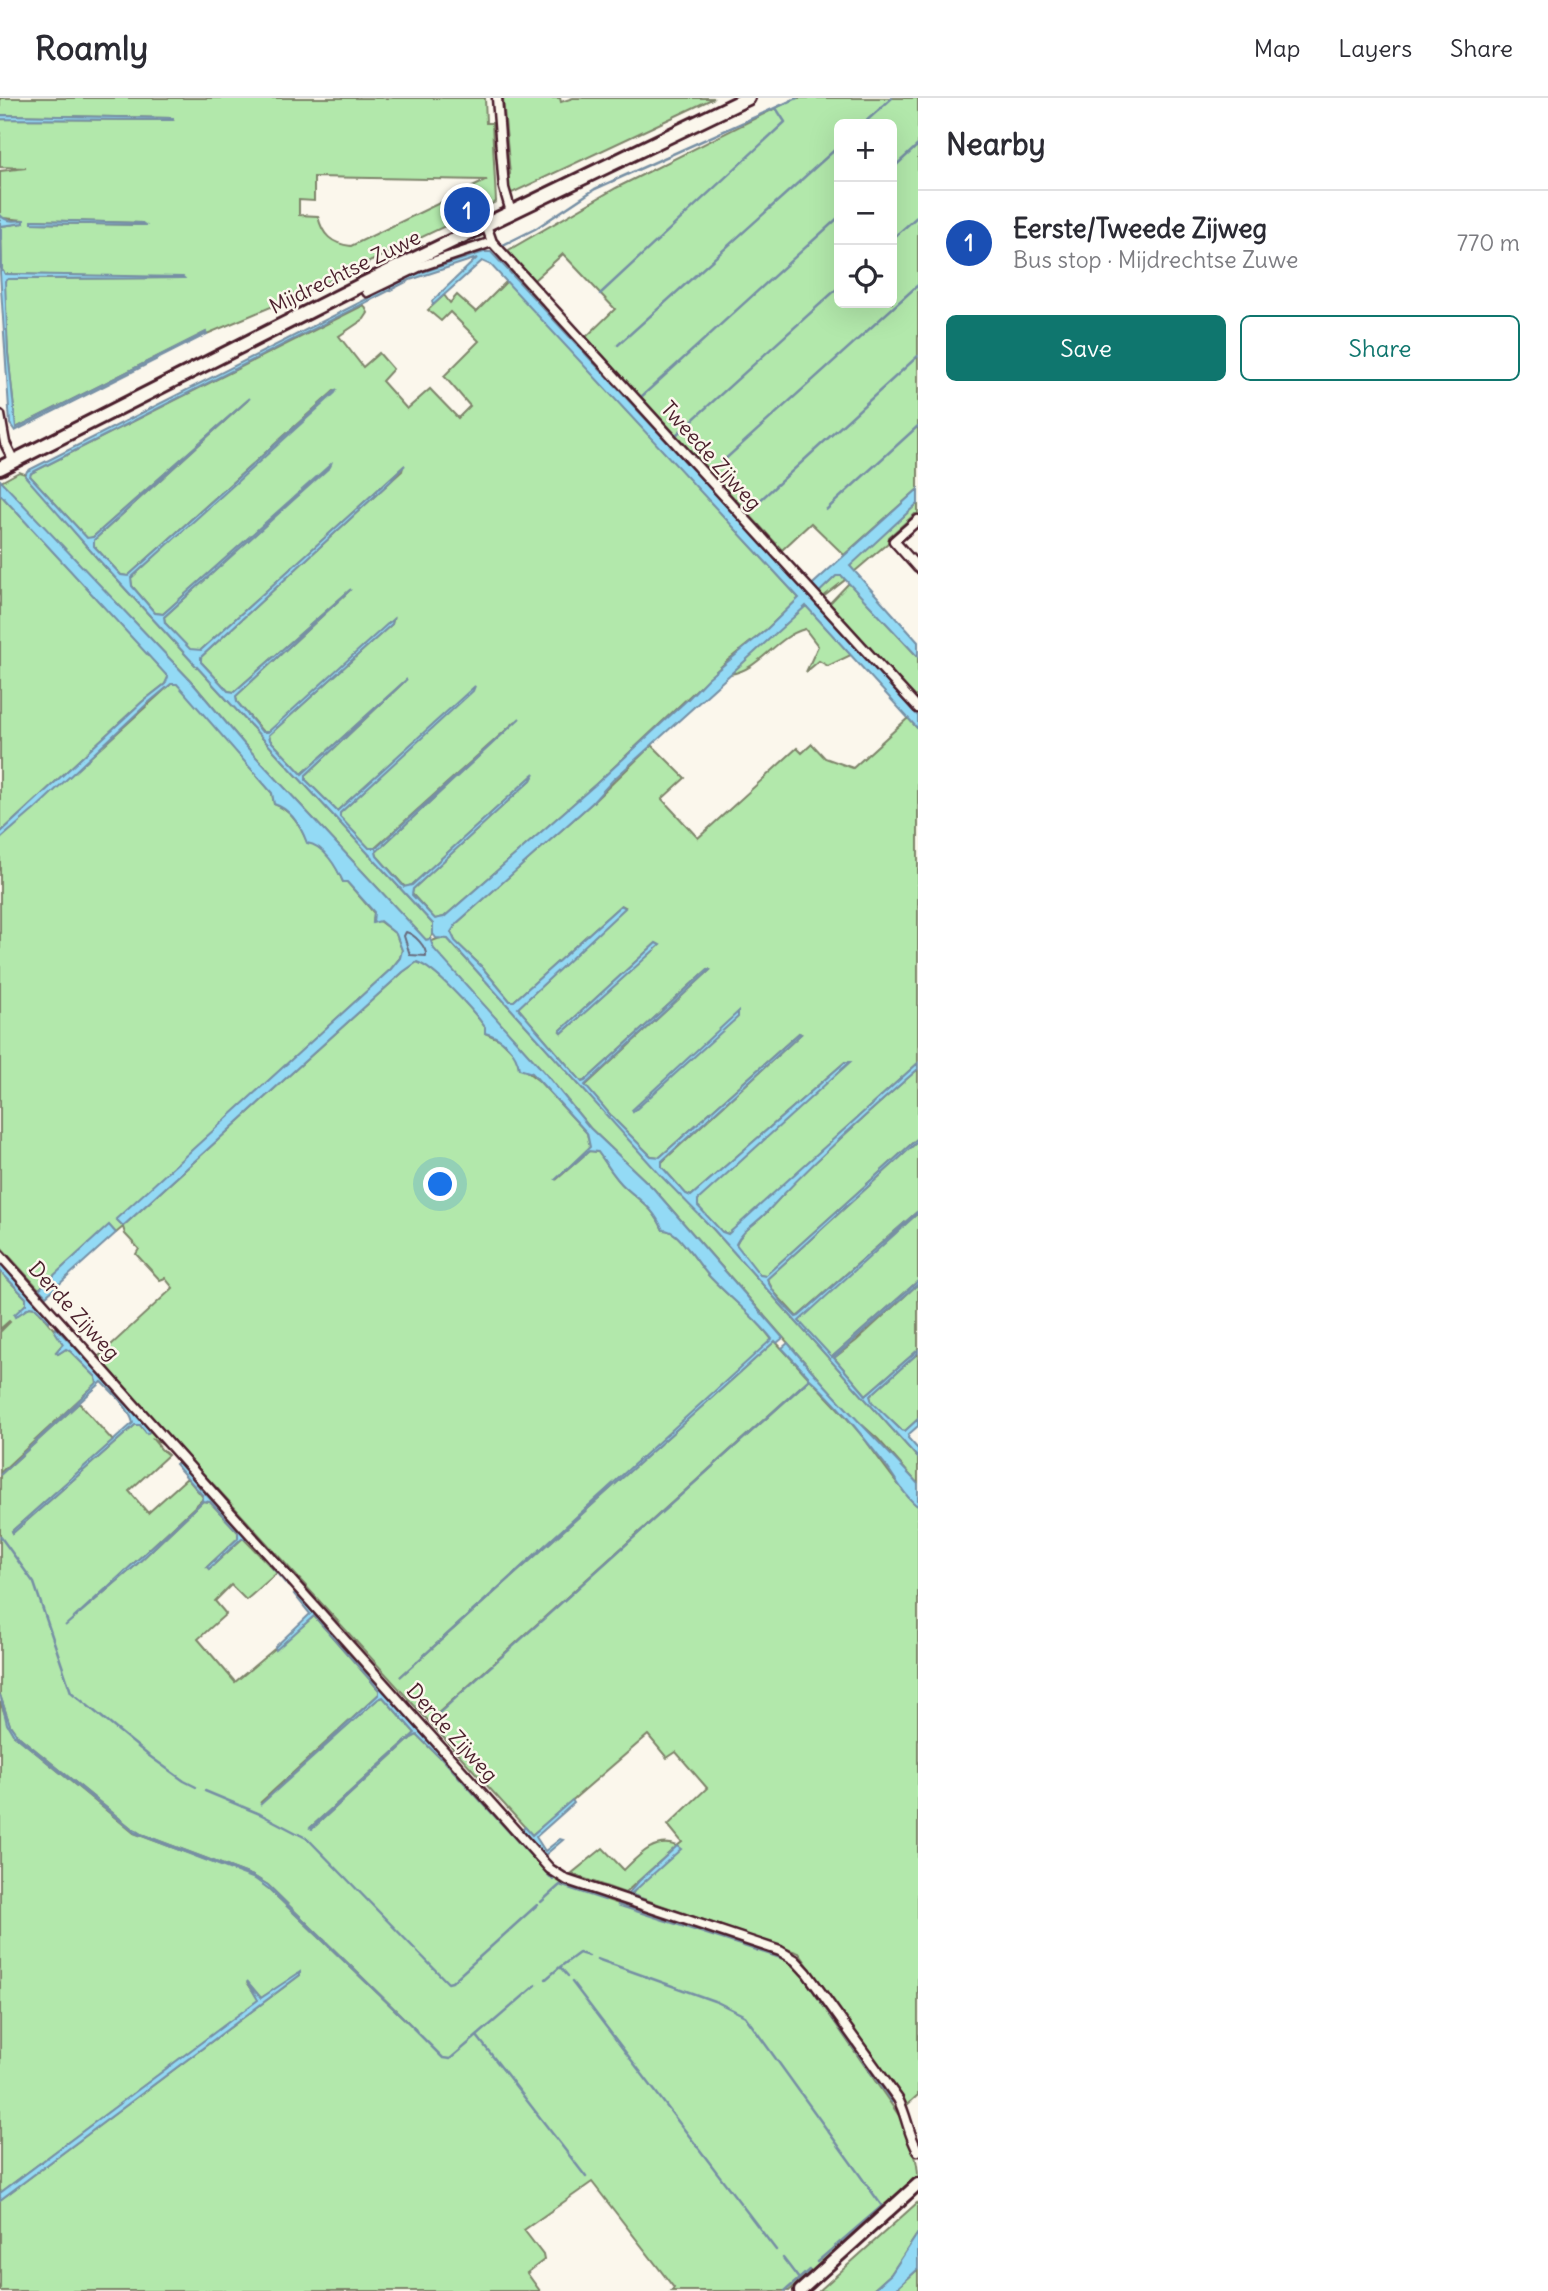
<!DOCTYPE html>
<meta charset="utf-8">
<style>
body{margin:0;font-family:Delius,sans-serif;background:#f2f2f3;color:#2b2b33}
.controls{position:absolute;right:21px;top:21px;display:grid;overflow:hidden;border-radius:10px;box-shadow:0 7px 28px #0002}
.controls button{width:63px;height:63px;display:grid;place-items:center;padding:0;border:0;border-bottom:2px solid #e1e1e2;background:#fff;color:#2b2b33;font:35px sans-serif}
.you{position:absolute;left:441px;top:1087px;width:24px;height:24px;margin:-18px;border:5px solid #fff;border-radius:50%;background:#1a73e8;box-shadow:0 0 0 10px #1a73e833}
.badge{display:grid;place-items:center;width:46px;height:46px;border-radius:50%;background:#0f766e;color:#fff;font-size:23px;font-weight:700}
.pin{position:absolute;translate:-50% -50%;border:4px solid #fff;box-shadow:0 2px 7px #0006}
.list{margin:0;padding:0;list-style:none}
h2{display:flex;justify-content:space-between;align-items:center;height:91px;margin:0;padding:0 28px;font-size:30px}
h2 small{font-size:23px;font-weight:400;color:#7c7c81}
.list li{display:grid;grid-template-columns:46px 1fr auto;gap:21px;align-items:center;box-sizing:border-box;height:105px;padding:0 28px;border-top:2px solid #e1e1e2}
.list b{display:block;font-size:26px;white-space:nowrap}
.list p{margin:0;font-size:23px;white-space:nowrap;color:#7c7c81}
.list em{font-size:23px;font-style:normal;color:#7c7c81}
.actions{display:flex;gap:14px;padding:21px 28px}
.actions a{flex:1;padding:16px 0;border:2px solid #0f766e;border-radius:10px;text-align:center;font-size:24px;color:#0f766e}
.actions .main{background:#0f766e;color:#fff}
.icon{flex:none;width:38px;height:38px;fill:none;stroke:currentColor;stroke-width:2;stroke-linecap:round;stroke-linejoin:round}
.map{position:relative;flex:none;width:918px;height:2193px;overflow:hidden}
header{display:flex;align-items:center;gap:42px;box-sizing:border-box;height:98px;padding:0 35px;background:#fff;border-bottom:2px solid #e1e1e2}
header strong{font-size:33px}
nav{display:flex;gap:38px;margin-inline-start:auto;font-size:24px}
main{display:flex}
aside{flex:1;background:#fff}
.map>svg:first-child{display:block}
.green{fill:#b2e8ab;stroke:#7e846b;stroke-width:2;fill-rule:evenodd}
.water{fill:#93daf5;stroke:#768fa4;stroke-width:2;fill-rule:evenodd}
.lines{fill:none;stroke-linecap:round;stroke-linejoin:round}
.shore{stroke:#676a7c;stroke-width:2}
.stream{stroke:#768fa4;stroke-width:2.5}
.minor-casing{stroke:#4a1f2b;stroke-width:13}
.tertiary-casing{stroke:#4a1f2b;stroke-width:16}
.primary-casing{stroke:#4a1f2b;stroke-width:18}
.minor{stroke:#fbf7ec;stroke-width:8}
.tertiary{stroke:#fbf7ec;stroke-width:10}
.primary{stroke:#fbf7ec;stroke-width:12}
.labels{text-anchor:middle;stroke-width:5;stroke-linejoin:round;paint-order:stroke}
.street-label{font-size:21px;fill:#4a1f2b;stroke:#fbf7ec}
</style>
<header>
<strong>Roamly</strong>
<nav><a>Map</a><a>Layers</a><a>Share</a></nav>
</header>
<main>
<div class="map">
<svg width="918" height="2193" viewBox="0 0 918 2193">
<rect width="100%" height="100%" fill="#fbf7ec"/>
<filter id="ink" filterUnits="userSpaceOnUse"><feTurbulence type="fractalNoise" baseFrequency=".0143" numOctaves="2"/><feDisplacementMap in="SourceGraphic" scale="14" xChannelSelector="R" yChannelSelector="G"/><feConvolveMatrix kernelMatrix="1 2 1 2 8 2 1 2 1" color-interpolation-filters="sRGB"/></filter>
<g filter="url(#ink)">
<!-- green -->
<g class="green">
<path d="M0,0H485L486,25H492L496,104L304,195L207,236L206,234L16,330L8,255L4,183L8,181L184,180L5,176L2,172L1,128L24,125L23,122L3,120L0,117V73L26,70L0,69V21L173,22L172,20L0,17ZM314,79L486,82H487L351,148C332,146 322,137 318,118L299,117V102L314,103ZM33,122L142,125L144,127L33,125Z"/>
<polygon points="503,0 560,0 561,4 573,0 714,0 512,95 508,93 506,79 510,76"/>
<path d="M796,0H918V391L844,457L811,425L782,452L586,239L615,211L563,156L534,182L507,153L616,90ZM839,26H892V205H839Z"/>
<polygon points="507,183 799,500 767,531 728,562 596,686 444,819 435,821 412,796 413,791 531,682 533,677 412,787 405,789 377,758 376,754 516,623 375,750 369,750 339,719 340,715 474,590 337,713 306,682 306,677 404,584 302,676 270,642 269,637 392,526 393,522 269,634 263,634 237,604 236,598 350,492 234,594 228,593 201,564 201,559 391,383 402,373 403,369 201,552 190,552 165,525 164,519 331,367 163,516 155,515 132,488 131,480 335,292 128,478 121,477 94,448 94,442 248,302 93,439 88,441 30,378 31,375 364,207 368,215 364,221 339,238 363,269 379,255 393,271 382,283 407,311 430,291 458,320 470,308 444,278 479,243 450,214 441,223 428,212 444,197 450,205 457,197 476,214"/>
<polygon points="19,374 25,376 97,460 433,826 433,836 430,841 426,842 244,646 190,582 1,384"/>
<polygon points="0,396 169,579 165,586 142,604 0,735"/>
<polygon points="918,405 918,416 915,416 889,439 888,445 854,474 850,468 854,463"/>
<polygon points="836,478 842,478 845,482 823,499 819,494"/>
<polygon points="849,485 918,559 918,605 828,507"/>
<path d="M806,507L851,557L828,568L819,563L806,574L818,548L805,531C775,539 760,572 730,576Z"/>
<path d="M171,586H177L185,593L272,695L274,706C291,712 301,729 307,744C324,747 337,769 343,784H347L374,815L373,824L379,823L396,836L402,852L400,860L391,871L117,1121L123,1128L403,874L417,864C436,870 473,912 485,929V935L501,942L517,958L525,972L539,983L587,1035L590,1049L556,1082L589,1053L598,1054C607,1065 615,1081 626,1090C644,1106 653,1110 663,1132C674,1132 681,1142 688,1151C696,1160 702,1171 711,1180C731,1201 755,1218 772,1242L400,1579L775,1243L808,1279V1282L436,1617L810,1281C828,1300 847,1319 863,1339C873,1352 908,1403 918,1408V1997L907,2007L799,1855L632,1797L635,1791L677,1748L625,1795L571,1776L603,1750L624,1772C639,1757 655,1739 677,1748L682,1744L668,1727L707,1690L676,1654L667,1660L648,1637L532,1737L215,1388L145,1315L99,1258L173,1190L165,1180L160,1182L136,1156L139,1151L125,1136L123,1129L116,1135L109,1128L39,1191L0,1148V741Z"/>
<path d="M908,620L918,631V965L739,1127L728,1136L722,1134L697,1108V1102L849,964H845L691,1098L686,1096L662,1069V1064L801,936L799,935L660,1059L651,1058L613,1020L585,988L710,872L708,871L585,983L582,984L518,910L625,809L621,807L514,903H510L481,868L455,843L451,834L457,825L592,705L652,647L685,680L662,701L698,740L797,650L802,655L812,646L825,660L853,670ZM656,845L659,847L562,935L560,933Z"/>
<polygon points="443,839 448,841 582,990 714,1132 918,1360 918,1386 878,1341 849,1315 653,1090 590,1030 545,975 433,851 432,843"/>
<path d="M918,971V1040L765,1178L760,1177L737,1151L736,1146C741,1133 755,1126 765,1116C812,1064 866,1017 918,971Z"/>
<polygon points="918,1043 918,1113 797,1219 774,1194 767,1181"/>
<polygon points="918,1115 918,1183 832,1259 830,1258 798,1223 799,1221"/>
<polygon points="0,1173 26,1200 26,1206 15,1219 29,1209 36,1210 62,1241 63,1246 56,1254 58,1256 66,1251 70,1253 96,1279 97,1285 0,1375 0,1234 10,1224 9,1223 0,1231"/>
<polygon points="918,1186 918,1252 866,1297 834,1260 856,1243"/>
<polygon points="918,1255 918,1321 905,1333 901,1332 871,1304 870,1298"/>
<path d="M127,1304L175,1355L152,1340L161,1351L168,1357L129,1393L148,1415L187,1380L203,1399L202,1402L88,1508L135,1468L203,1403L210,1404L238,1434V1440L207,1469L209,1471L243,1440L277,1475L246,1502L231,1487L215,1503L226,1516L198,1541L235,1584L314,1518L379,1592V1596L260,1705L378,1601L383,1599L415,1635L311,1729L313,1730L411,1640L417,1637L439,1659L442,1657L564,1788L783,1860L800,1874L898,2016L901,2015C907,2036 918,2057 918,2079L789,2193H671L674,2190L592,2084L524,2132L543,2157L544,2162L527,2175L540,2193H0V2102L300,1877V1875L261,1900L247,1884L259,1902L0,2095V1604L13,1636L134,1735L255,1780L269,1791L416,1932L268,1787L253,1778L141,1736L130,1729L17,1637L10,1627L0,1597V1377L79,1305L113,1343L12,1433L13,1435L135,1327H140L147,1335L150,1332Z"/>
<polygon points="918,2104 918,2135 891,2176 872,2193 819,2193"/>
<polygon points="918,2171 918,2193 894,2193"/>
</g>
<!-- water -->
<g class="water">
<polygon points="0,17 173,20 173,22 0,21"/>
<path d="M0,117C6,124 15,123 24,122V125L1,128L2,172L5,176L183,179L184,180L8,181L5,183L8,255L16,330L206,234L207,236L15,333L10,326L0,175Z"/>
<polygon points="32,122 142,125 145,127 32,125"/>
<path d="M484,154H491L805,493L918,391V405L850,468L918,544V559L842,478H836L812,501L918,618V631L806,508L613,682L592,705L457,825L451,834L455,843L481,868L510,903H514L621,807L625,810L518,910L582,984L585,983L708,871L710,872L585,987L613,1020L651,1058L660,1059L799,935L801,936L662,1063V1069L686,1096L691,1098L845,964H850L698,1102V1108L722,1134L728,1136L918,965V971C866,1017 812,1064 765,1116C755,1126 742,1133 736,1146L760,1177L765,1178L918,1040V1043L767,1181C772,1195 786,1209 796,1219L799,1218L918,1113V1115L799,1223L832,1259L918,1183V1186L834,1260L866,1297L918,1252V1255L870,1298L872,1304L901,1332L905,1333L918,1321V1328L909,1336L908,1340L918,1351V1360L714,1132L662,1079L448,841L436,840L433,836V826L97,460L25,378L27,373L414,177ZM477,160L432,203L433,207L482,163L491,167L799,500L767,531L708,580L688,601L596,686L444,819L435,821L412,797L413,791L531,682L535,675L412,787L404,789L377,758L376,754L520,620L376,750H369L340,719V715L473,593L475,588L337,713L306,682V677L407,581L302,676L270,642L269,637L392,526L393,521L268,634H262L237,604L236,598L351,491L234,594L228,593L201,564V559L391,383L405,367L201,552L190,551L165,525L164,519L330,369L331,366L163,516L155,515L132,488L131,480L335,295L337,291L128,478L121,477L94,448V442L250,300L93,439L87,440L30,378L31,375L410,182Z"/>
<path d="M0,382L190,582L244,646L426,842L430,841L434,851L545,975L590,1030L653,1090L783,1240L777,1245L775,1243L773,1245L400,1579L772,1241C754,1218 731,1201 711,1180C702,1171 696,1160 688,1151C681,1142 674,1132 663,1132C653,1110 644,1106 626,1090C615,1081 607,1066 598,1054L589,1053L555,1082L590,1049L587,1035L532,975L519,971C517,954 502,939 485,935V929C473,912 436,871 417,864L403,874L123,1128L116,1121L391,871L400,860L402,852L396,836L380,823L373,825L374,814L347,784H343C337,770 324,747 307,745C301,729 291,711 274,706L272,695L177,586H171L147,606L35,711L0,741V735L142,604L165,586L168,579L0,396Z"/>
<polygon points="656,845 660,847 562,935 560,933"/>
<polygon points="738,914 738,919 633,1014 632,1012"/>
<polygon points="109,1127 116,1135 46,1198 39,1191"/>
<polygon points="0,1162 50,1221 49,1224 36,1210 30,1209 15,1219 14,1217 26,1206 26,1200 0,1173"/>
<path d="M56,1230L107,1282L151,1332L147,1336L140,1327H135L13,1435L12,1433L133,1325C129,1309 114,1296 102,1284L0,1377L97,1285L96,1279L70,1253L66,1251L58,1256L56,1254L63,1246L54,1232Z"/>
<path d="M788,1245C829,1295 875,1339 918,1386V1408C907,1402 895,1380 887,1369C863,1339 839,1307 810,1281L436,1618L808,1282V1278L782,1250Z"/>
<polygon points="179,1362 200,1390 250,1443 242,1440 209,1471 207,1469 238,1440 238,1434 210,1404 203,1403 135,1468 65,1528 202,1403 203,1398 175,1366"/>
<polygon points="296,1495 442,1657 439,1659 417,1637 411,1640 312,1731 310,1730 415,1635 383,1599 378,1601 260,1707 379,1596 379,1592 314,1518 276,1552 275,1549 310,1516 294,1496"/>
<polygon points="0,1597 10,1627 17,1637 130,1729 141,1736 253,1778 268,1787 416,1932 269,1791 255,1781 135,1735 13,1636 7,1626"/>
<polygon points="572,1702 574,1705 536,1739 545,1753 560,1741 563,1742 545,1757 522,1732 525,1729 532,1737"/>
<polygon points="677,1748 681,1751 631,1796 655,1807 623,1795 628,1796 639,1783"/>
<polygon points="300,1874 300,1877 0,2102 0,2095 258,1902 247,1883 261,1900"/>
<polygon points="918,2135 918,2171 894,2193 872,2193 891,2176"/>
</g>
<g class="lines">
<!-- shore -->
<path class="shore" d="M406,834C414,836 427,849 426,858L410,857L404,838Z"/>
<!-- stream -->
<g class="stream">
<polyline points="863,26 892,0"/>
<polyline points="892,71 918,47"/>
<polyline points="892,141 918,118"/>
<polyline points="503,147 535,131 595,91 797,0"/>
<polyline points="600,196 785,24 776,10"/>
<polyline points="618,247 839,48"/>
<polyline points="641,299 839,119"/>
<polyline points="676,337 839,189"/>
<polyline points="721,365 918,187"/>
<polyline points="756,406 918,258"/>
<polyline points="826,412 918,328"/>
<polyline points="0,1438 34,1485 71,1594 148,1657 184,1683 196,1689"/>
<polyline points="250,1443 288,1488"/>
<polyline points="439,1657 553,1782"/>
<polyline points="205,1693 260,1716 308,1741 448,1885 452,1884 537,1807"/>
<polyline points="541,1804 560,1787 605,1802"/>
<polyline points="618,1807 790,1863 798,1871 892,2004"/>
<polyline points="597,1861 717,1904 745,1918 882,2108 817,2164"/>
<polyline points="568,1878 560,1869 579,1855 589,1858"/>
<polyline points="546,1881 560,1869"/>
<polyline points="572,1884 776,2152"/>
<polyline points="536,1887 477,1938 586,2079"/>
<polyline points="413,1930 443,1960 450,1961 477,1938"/>
<polyline points="896,2010 898,2013"/>
<polyline points="783,2160 799,2181 785,2193"/>
<polyline points="799,2181 809,2172"/>
</g>
<!-- minor casing -->
<g class="minor-casing">
<g id="minor">
<polyline points="497,0 504,90 511,114"/>
<polyline points="486,127 492,144 918,610"/>
<polyline points="367,194 421,168 492,144"/>
<polyline points="0,317 5,345 14,363"/>
<polyline points="918,422 894,443 918,470"/>
<path d="M0,1157L550,1771L567,1782L780,1853L795,1862L807,1875L898,2001C907,2018 908,2036 918,2053"/>
</g>
</g>
<!-- tertiary casing -->
<g class="tertiary-casing">
<polyline id="tertiary" points="800,2193 918,2086"/>
</g>
<!-- primary casing -->
<g class="primary-casing">
<polyline id="primary" points="0,370 363,186 748,0"/>
</g>
<!-- minor -->
<use href="#minor" class="minor"/>
<!-- tertiary -->
<use href="#tertiary" class="tertiary"/>
<!-- primary -->
<use href="#primary" class="primary"/>
</g>
</g>
<g class="labels">
<!-- street labels -->
<g class="street-label">
<text transform="translate(345 174) rotate(-26)" y="7">Mijdrechtse Zuwe</text>
<text transform="translate(711 358) rotate(48)" y="7">Tweede Zijweg</text>
<text transform="translate(74 1213) rotate(48)" y="7">Derde Zijweg</text>
<text transform="translate(452 1635) rotate(48)" y="7">Derde Zijweg</text>
</g>
</g>
</svg>
<div class="controls">
<button>+</button>
<button>−</button>
<button><svg class="icon" aria-label="locate" viewBox="0 0 24 24"><circle cx="12" cy="12" r="6"/><path d="M12 2v4M12 18v4M2 12h4M18 12h4"/></svg></button>
</div>
<div class="you"></div>
<div class="pin badge" style="left:467px;top:112px;background:#1a4fb4">1</div>
</div>
<aside>
<h2>Nearby<small></small></h2>
<ul class="list">
<li><span class="badge" style="background:#1a4fb4">1</span><div><b>Eerste/Tweede Zijweg</b><p>Bus stop · Mijdrechtse Zuwe</p></div><em>770 m</em></li>
</ul>
<div class="actions"><a class="main">Save</a><a>Share</a></div>
</aside>
</main>
